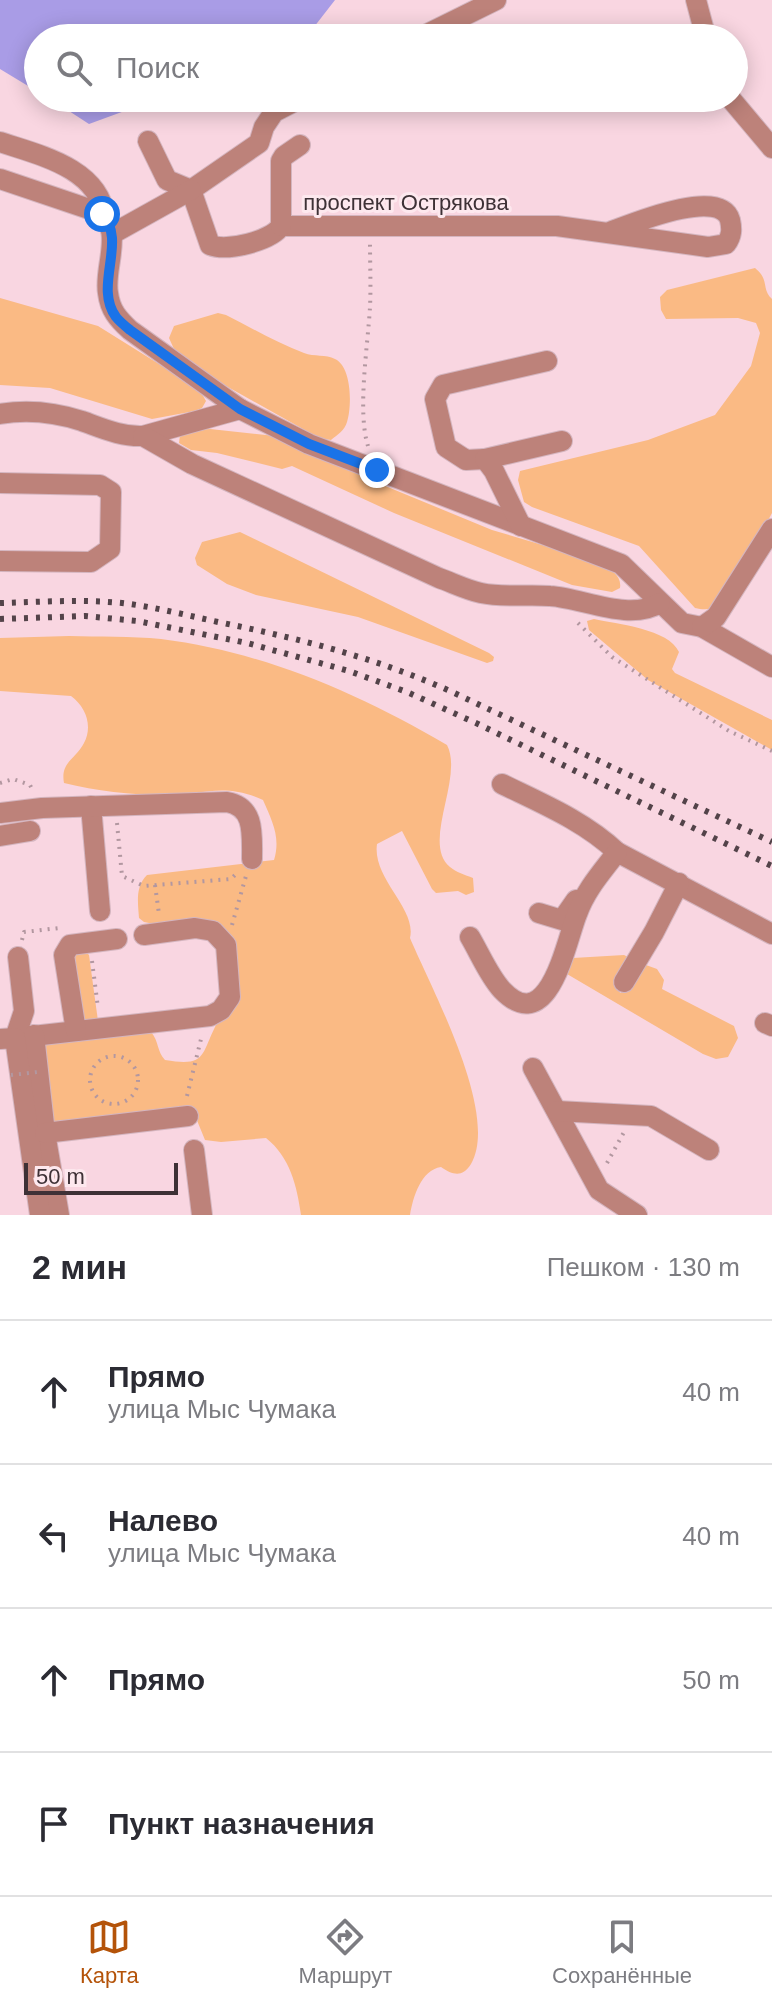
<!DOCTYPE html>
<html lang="ru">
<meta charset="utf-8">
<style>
body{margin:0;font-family:Helvetica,sans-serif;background:#f7f7f7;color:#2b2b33}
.scale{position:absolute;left:24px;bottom:20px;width:154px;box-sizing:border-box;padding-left:8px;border:4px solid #3e3136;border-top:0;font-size:22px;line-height:28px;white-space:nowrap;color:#3e3136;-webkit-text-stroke:6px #fde8ee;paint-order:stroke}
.stop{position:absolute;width:24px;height:24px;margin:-18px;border:6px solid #1a73e8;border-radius:50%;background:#fff}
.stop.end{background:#1a73e8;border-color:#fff;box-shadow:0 2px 8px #0008}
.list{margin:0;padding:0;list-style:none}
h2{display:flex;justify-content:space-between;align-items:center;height:104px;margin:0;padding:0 32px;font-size:34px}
h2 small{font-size:26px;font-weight:400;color:#7c7c81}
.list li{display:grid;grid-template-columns:52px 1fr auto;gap:24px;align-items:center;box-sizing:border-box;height:144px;padding:0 32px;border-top:2px solid #e1e1e2}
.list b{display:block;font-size:30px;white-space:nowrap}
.list p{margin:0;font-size:26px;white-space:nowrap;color:#7c7c81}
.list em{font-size:26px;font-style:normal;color:#7c7c81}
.icon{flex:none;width:44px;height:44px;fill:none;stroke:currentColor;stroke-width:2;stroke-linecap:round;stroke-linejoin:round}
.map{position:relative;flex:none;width:772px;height:1215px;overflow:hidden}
.search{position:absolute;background:#fff;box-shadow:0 4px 20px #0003;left:24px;right:24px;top:24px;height:88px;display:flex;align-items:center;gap:20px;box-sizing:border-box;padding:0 28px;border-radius:44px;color:#7c7c81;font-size:30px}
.sheet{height:680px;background:#fff}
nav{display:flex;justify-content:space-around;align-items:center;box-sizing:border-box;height:112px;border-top:2px solid #e1e1e2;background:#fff;font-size:22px;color:#7c7c81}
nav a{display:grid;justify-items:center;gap:4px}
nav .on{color:#b45309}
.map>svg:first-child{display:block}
.green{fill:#faba84}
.water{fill:#a99ce6}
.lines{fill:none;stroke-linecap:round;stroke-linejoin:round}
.minor-casing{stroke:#d4b5bf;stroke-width:22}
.path{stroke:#b297a0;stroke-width:4;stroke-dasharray:2 6;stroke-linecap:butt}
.minor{stroke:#bd827a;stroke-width:20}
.rail{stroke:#534349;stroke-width:6;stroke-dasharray:4 8;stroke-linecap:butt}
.path-bridge{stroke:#b297a0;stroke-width:4;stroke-dasharray:2 6;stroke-linecap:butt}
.route{stroke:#1a73e8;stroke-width:10}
.labels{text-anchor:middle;stroke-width:6;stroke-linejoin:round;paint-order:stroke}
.street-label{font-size:22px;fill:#3e3136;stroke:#fde8ee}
</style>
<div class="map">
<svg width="772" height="1215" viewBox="0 0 772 1215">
<rect width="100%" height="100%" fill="#f9d6e1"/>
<!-- green -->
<g class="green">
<path d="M755,268C770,280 761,289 772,299V513L729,593C720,606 712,612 695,608L639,546L532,507L524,502L518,480L520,471L648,440L715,415L751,366L760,333L756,323L738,318L666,319L661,310L660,297L667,290Z"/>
<polygon points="0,298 98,326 199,389 206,401 202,408 195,411 152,419 50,388 0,385"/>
<path d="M218,313L226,315C252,328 277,343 304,353C314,357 326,354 335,359C352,367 352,406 347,422C345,430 337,435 331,440L319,438L203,373L174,349L169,338L174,326Z"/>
<path d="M210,429L285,437L378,483L492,530L603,563C611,570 622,576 620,588L612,592L572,585L394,513L292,466L282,469L217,453L191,450L179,443L180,435L187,430Z"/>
<polygon points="240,532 489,653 494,657 493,661 487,663 358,617 256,595 227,584 197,565 195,558 202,542"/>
<path d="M594,619C617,624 669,629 679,652L672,669L675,673L772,720V750L648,680L589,630L587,621Z"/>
<path d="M69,636C99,637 131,636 161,639C264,652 358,693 447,745C464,778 421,843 450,867C456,872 465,875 473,878L474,892L466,895L458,891L436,893L432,889L402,831L377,844C372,879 417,908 410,938C431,988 500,1114 471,1164C462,1178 453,1175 441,1167C421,1170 413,1197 410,1215H301C297,1186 290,1157 266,1138L221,1142L205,1140L196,1118L61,1127L50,1122L41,1051L47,1042L151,1032C159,1041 157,1052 165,1060C206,1067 201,1055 215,1027C220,1016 231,1006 239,997L237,953L231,939L144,922L139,918C138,903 135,887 147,875L274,860C281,837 272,821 263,800C224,782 204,795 164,795C131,795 96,791 64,783C60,762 76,759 84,743C93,726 86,707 71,696L0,691V638Z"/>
<polygon points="86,952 89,955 98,1021 80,1026 72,954"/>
<polygon points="624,955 628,957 618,983 620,993 629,990 646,965 657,969 664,980 662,989 734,1026 738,1038 728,1057 716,1059 703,1054 567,974 573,958"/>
</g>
<!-- water -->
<g class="water">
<polygon points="0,0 335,0 307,36 302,38 38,38 38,92 0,69"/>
<polygon points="49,98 160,98 89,124"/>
</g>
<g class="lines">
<!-- minor casing -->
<g class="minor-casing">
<g id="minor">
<polyline points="696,0 706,38"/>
<polyline points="419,38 496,0"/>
<path d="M301,98L274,112L264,127L259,143L191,190L210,245C227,252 271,241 281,226H557L708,247L726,244C732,236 732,229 730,220C720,186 629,225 607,233"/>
<polyline points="730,98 772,148"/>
<polyline points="148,141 167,180 191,190"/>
<path d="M0,142C39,155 99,168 105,217"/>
<path d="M0,179L95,211C127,226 103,267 108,293C110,310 118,319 130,330L240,409L309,444L621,564L682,623L702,627L772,667"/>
<polyline points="281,226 281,161 284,156 300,145"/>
<polyline points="112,234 191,190"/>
<path d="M0,414C29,409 54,412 82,421C102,428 121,437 143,436L240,409"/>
<path d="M143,436L192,464L439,578C453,583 467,590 481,593C504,598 527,594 550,596C583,598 629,622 660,603"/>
<polyline points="485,459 466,460 446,447 435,399 443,385 547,361"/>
<polyline points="0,483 100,485 111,492 110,549 91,562 0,561"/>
<polyline points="521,526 494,471 485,459 562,441"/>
<polyline points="702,627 716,617 772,529"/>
<path d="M502,784C543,804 584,821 617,852L772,934"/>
<polyline points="91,806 100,911"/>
<path d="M0,813L42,808L227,802C255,807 252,834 252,859"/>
<polyline points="0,836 30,831"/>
<polyline points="539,913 562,920 576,900"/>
<path d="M470,937C480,954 489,976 502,990C549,1039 566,941 577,914C586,889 602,872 617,852"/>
<polyline points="18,957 24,1011 15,1038 210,1016 221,1010 230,997 226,945 213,931 195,928 144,935"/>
<polyline points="624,982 654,932 679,883"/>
<polyline points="765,1023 772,1026"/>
<polyline points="76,1031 64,955 70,945 117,939"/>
<polyline points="34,1035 45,1133 59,1215"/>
<polyline points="0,1039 15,1038 40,1215"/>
<polyline points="533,1068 599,1190 637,1215"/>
<polyline points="557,1111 651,1116 709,1150"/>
<polyline points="45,1133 188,1116"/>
<polyline points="194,1150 202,1215"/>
</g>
</g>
<!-- path -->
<g class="path">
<path d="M368,446C357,412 368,344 370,307C371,286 370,264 370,243"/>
<polyline points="578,623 612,657 729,731 772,751"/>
<polyline points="0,783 13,779 30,785 33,791"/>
<polyline points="117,823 122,876 144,886 231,879 239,871"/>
<polyline points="155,885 159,914"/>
<polyline points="232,925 246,876"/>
<polyline points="22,940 24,932 59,928"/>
<polyline points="92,961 98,1008"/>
<circle cx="114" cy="1080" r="24"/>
<polyline points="187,1096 202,1035"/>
<polyline points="607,1163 624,1132"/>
</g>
<!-- minor -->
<use href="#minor" class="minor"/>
<!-- rail -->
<g class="rail">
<path d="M0,603C40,602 81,599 122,603C156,607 189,616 223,623C301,639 376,658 450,691L772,842"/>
<polyline points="0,619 85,616 137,621 247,643 349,671 407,692 478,724 772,866"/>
</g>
<!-- path-bridge -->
<polyline class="path-bridge" points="11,1075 38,1072"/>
</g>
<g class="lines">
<!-- route -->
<path class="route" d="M102,214C128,241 93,286 116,317C120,322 125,326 130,330L240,409L309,444L377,470"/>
</g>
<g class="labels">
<!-- street labels -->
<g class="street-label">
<text x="406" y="210">проспект Острякова</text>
</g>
</g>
</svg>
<div class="scale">50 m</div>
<div class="stop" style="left:102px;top:214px"></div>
<div class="stop end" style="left:377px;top:470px"></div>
<div class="search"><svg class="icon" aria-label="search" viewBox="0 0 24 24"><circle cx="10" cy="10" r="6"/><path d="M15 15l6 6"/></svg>Поиск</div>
</div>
<section class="sheet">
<h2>2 мин<small>Пешком · 130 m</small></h2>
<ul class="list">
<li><svg class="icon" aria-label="ahead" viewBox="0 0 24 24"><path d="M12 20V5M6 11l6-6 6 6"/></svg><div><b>Прямо</b><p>улица Мыс Чумака</p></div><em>40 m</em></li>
<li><svg class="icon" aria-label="left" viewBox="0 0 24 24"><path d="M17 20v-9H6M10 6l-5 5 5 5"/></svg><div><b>Налево</b><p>улица Мыс Чумака</p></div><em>40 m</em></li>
<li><svg class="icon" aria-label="ahead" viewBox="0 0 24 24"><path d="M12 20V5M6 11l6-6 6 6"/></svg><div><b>Прямо</b></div><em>50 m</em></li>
<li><svg class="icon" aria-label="arrive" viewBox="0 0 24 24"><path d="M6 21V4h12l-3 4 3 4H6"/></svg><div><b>Пункт назначения</b></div></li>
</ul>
</section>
<nav>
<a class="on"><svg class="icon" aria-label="map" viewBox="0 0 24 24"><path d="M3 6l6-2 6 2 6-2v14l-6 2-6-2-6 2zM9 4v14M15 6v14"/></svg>Карта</a>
<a><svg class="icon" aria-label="directions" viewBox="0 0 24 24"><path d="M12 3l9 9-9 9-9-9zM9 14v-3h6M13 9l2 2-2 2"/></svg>Маршрут</a>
<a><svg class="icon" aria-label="saved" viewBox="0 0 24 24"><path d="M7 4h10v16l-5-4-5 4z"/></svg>Сохранённые</a>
</nav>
